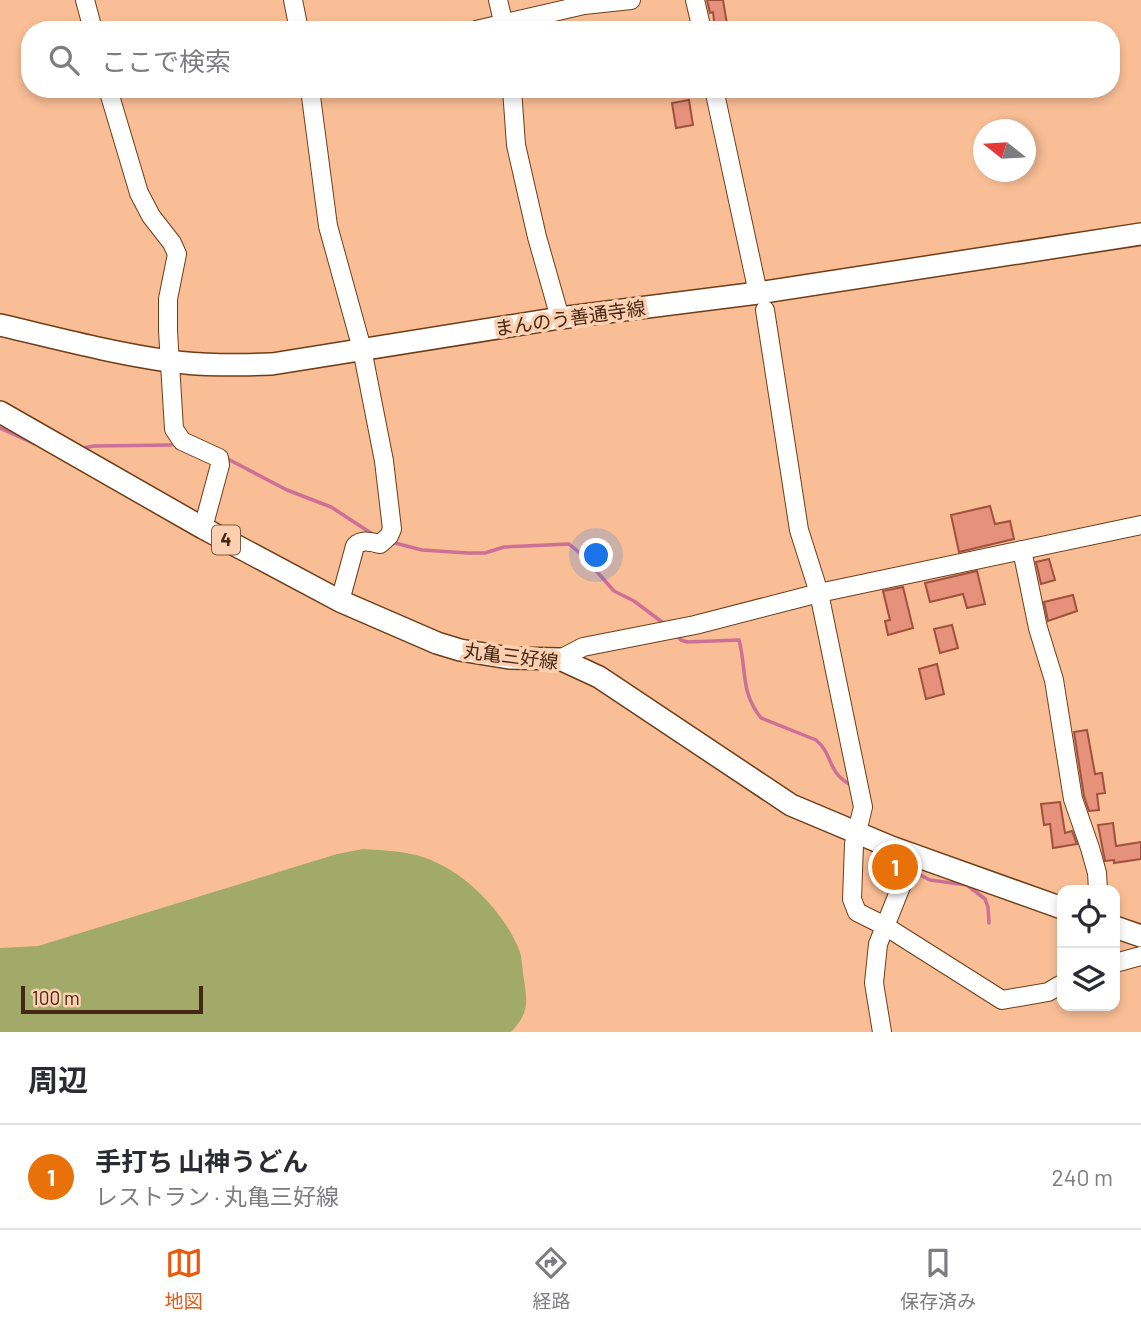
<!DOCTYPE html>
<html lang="ja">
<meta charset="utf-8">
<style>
body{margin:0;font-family:Barlow,"Noto Sans JP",sans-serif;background:#f7f7f7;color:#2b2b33}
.controls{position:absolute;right:21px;bottom:21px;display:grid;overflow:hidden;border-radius:14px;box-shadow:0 4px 10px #0003}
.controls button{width:63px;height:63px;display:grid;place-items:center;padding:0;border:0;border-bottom:2px solid #e1e1e2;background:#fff;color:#2b2b33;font:35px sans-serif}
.compass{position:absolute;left:973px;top:119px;width:63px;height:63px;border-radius:50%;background:#fff;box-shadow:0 4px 10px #0003;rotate:287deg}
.scale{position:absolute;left:21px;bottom:18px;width:182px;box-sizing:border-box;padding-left:7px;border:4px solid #452814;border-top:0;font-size:19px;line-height:24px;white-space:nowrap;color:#452814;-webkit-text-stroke:5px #fccfb1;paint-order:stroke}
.you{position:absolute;left:597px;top:556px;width:24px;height:24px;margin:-18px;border:5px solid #fff;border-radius:50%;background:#1a73e8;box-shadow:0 0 0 10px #1a73e833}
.badge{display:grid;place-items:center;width:46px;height:46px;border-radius:50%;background:#ea580c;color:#fff;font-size:23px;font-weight:700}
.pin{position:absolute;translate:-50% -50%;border:4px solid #fff;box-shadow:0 2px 7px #0006}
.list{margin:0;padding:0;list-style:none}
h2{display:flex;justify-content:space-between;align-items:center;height:91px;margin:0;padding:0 28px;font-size:30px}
h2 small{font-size:23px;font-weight:400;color:#7c7c81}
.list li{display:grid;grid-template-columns:46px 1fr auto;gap:21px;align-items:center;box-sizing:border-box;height:105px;padding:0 28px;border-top:2px solid #e1e1e2}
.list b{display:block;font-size:26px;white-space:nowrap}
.list p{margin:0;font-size:23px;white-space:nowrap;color:#7c7c81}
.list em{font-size:23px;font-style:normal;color:#7c7c81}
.icon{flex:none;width:38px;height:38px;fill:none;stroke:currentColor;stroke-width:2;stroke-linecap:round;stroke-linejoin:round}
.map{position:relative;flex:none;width:1141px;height:1032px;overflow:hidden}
.search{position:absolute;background:#fff;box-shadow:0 4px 10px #0003;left:21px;right:21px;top:21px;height:77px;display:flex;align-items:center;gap:18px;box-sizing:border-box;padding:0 24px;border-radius:28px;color:#7c7c81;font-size:26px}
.sheet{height:196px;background:#fff}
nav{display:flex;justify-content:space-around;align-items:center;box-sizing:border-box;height:98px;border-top:2px solid #e1e1e2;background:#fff;font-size:19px;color:#7c7c81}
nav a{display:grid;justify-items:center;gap:4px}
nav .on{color:#ea580c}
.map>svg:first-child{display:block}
.green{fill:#a2aa6a}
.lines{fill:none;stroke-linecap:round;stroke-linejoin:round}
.stream{stroke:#cc7097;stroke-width:3.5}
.building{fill:#e6917c;stroke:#9f513e;stroke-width:2}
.minor-casing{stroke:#6f3d16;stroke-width:20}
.major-casing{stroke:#6f3d16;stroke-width:24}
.minor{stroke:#fff;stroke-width:18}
.major{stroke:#fff;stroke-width:21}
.labels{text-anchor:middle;stroke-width:7;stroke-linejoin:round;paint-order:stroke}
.shield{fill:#fccfb1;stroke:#7c5a43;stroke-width:2}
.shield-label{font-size:18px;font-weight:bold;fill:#452814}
.street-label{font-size:19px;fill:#452814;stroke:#fccfb1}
</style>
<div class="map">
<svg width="1141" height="1032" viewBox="0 0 1141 1032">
<rect width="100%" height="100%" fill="#f9be96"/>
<!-- green -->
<path class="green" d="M363,849C381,850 399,851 416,855C460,866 504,910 520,952C522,958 522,966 523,973C527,1000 531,1011 511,1032H0V948L38,946L337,854Z"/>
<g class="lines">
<!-- stream -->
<g class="stream">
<polyline points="0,428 35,444"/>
<polyline points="83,448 94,446 171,445"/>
<polyline points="226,458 287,490 331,507 374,535"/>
<polyline points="391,542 422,550 468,553 485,553 504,547 569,544 582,555 614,591 634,601 666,625"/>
<path d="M676,635L681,640L687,642L739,640C747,670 740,692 761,718L816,740C833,754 827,771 849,784"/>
<polyline points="869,848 884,861 904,868"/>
<polyline points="914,872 930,880 967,885 985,899 988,907 989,923"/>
</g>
</g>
<!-- building -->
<g class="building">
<polygon points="707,0 723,0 728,30 715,30 713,12 710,13"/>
<polygon points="689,100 693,125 676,128 672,103"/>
<polygon points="990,506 995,524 1010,521 1014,539 959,552 951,515"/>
<polygon points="1049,559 1055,580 1041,584 1036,562"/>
<polygon points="977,571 985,604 967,608 963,594 930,602 925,583"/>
<polygon points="903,587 913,628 888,635 885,621 890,620 883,591"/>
<polygon points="1073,595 1077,611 1048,621 1044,602"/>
<polygon points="952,625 958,648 940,653 934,629"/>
<polygon points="937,664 944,694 926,699 919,669"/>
<polygon points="1087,730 1095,774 1102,773 1105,793 1097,794 1099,810 1089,811 1084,796 1074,732"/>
<polygon points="1060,802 1065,833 1072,831 1077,844 1053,848 1050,824 1044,825 1041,804"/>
<polygon points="1113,823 1116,846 1141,842 1141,859 1114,863 1114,860 1105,861 1098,825"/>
</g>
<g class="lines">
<!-- minor casing -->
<g class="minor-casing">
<g id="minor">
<polyline points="85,0 93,30"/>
<polyline points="293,0 299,30"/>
<polyline points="498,0 505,30"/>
<polyline points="695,0 702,30"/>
<polyline points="476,30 584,5 631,0"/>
<polyline points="108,89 139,193 151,216 172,243 177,254 168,299 168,331 174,429 182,441 219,458 220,465 203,528"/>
<path d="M310,89L328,226L362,349L384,461L392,529L389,536L380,544C371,542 362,539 355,546L340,601"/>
<polyline points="512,89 516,145 537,237 560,318"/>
<polyline points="714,89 758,293"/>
<polyline points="765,310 799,530 819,593 863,807 854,844 852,899 857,912 885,926 1002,1000 1048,992 1062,984"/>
<polyline points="1022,550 1038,628 1054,680 1073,799 1090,848 1097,873 1098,890"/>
<polyline points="560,659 583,647 695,625 819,593 1141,525"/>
<polyline points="1115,963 1141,956"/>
<polyline points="882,1032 874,983 878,944 914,854"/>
</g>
</g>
<!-- major casing -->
<g class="major-casing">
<g id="major">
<path d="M0,325C56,338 112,353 169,361C203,366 238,365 272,364L560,318L758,293L1141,234"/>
<polyline points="0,412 203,528 340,601 437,643 460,650 509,658 560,659 599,677 791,805 891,847 1062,908"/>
<polyline points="1115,927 1141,936"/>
</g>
</g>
<!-- minor -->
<use href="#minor" class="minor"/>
<!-- major -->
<use href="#major" class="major"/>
</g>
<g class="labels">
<!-- shield labels -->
<rect class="shield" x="212" y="525.5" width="28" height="29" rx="5"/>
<g class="shield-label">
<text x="226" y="546">4</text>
</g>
<!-- street labels -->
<g class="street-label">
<text transform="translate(570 318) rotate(-8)" y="7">まんのう善通寺線</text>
<text transform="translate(511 656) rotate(7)" y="7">丸亀三好線</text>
</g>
</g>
</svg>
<div class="controls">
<button><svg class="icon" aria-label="locate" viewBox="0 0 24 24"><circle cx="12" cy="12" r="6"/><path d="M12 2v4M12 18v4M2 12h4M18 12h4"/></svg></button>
<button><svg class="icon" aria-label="layers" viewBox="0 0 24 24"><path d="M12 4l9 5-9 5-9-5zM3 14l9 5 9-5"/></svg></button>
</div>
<svg class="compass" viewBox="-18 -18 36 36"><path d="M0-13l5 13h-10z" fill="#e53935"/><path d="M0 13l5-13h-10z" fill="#7c7c81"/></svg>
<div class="scale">100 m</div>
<div class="you"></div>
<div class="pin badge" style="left:895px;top:867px;background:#e8710a">1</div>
<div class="search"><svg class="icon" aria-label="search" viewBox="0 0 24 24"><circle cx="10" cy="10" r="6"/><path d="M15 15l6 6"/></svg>ここで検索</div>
</div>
<section class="sheet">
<h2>周辺<small></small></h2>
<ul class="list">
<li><span class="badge" style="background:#e8710a">1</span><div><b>手打ち 山神うどん</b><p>レストラン · 丸亀三好線</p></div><em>240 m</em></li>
</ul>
</section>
<nav>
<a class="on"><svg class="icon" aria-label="map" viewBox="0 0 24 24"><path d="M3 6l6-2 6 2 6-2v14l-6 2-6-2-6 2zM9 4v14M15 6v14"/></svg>地図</a>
<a><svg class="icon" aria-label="directions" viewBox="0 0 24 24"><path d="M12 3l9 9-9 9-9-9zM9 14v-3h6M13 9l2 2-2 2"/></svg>経路</a>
<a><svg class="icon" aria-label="saved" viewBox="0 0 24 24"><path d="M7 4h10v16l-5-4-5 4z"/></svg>保存済み</a>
</nav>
